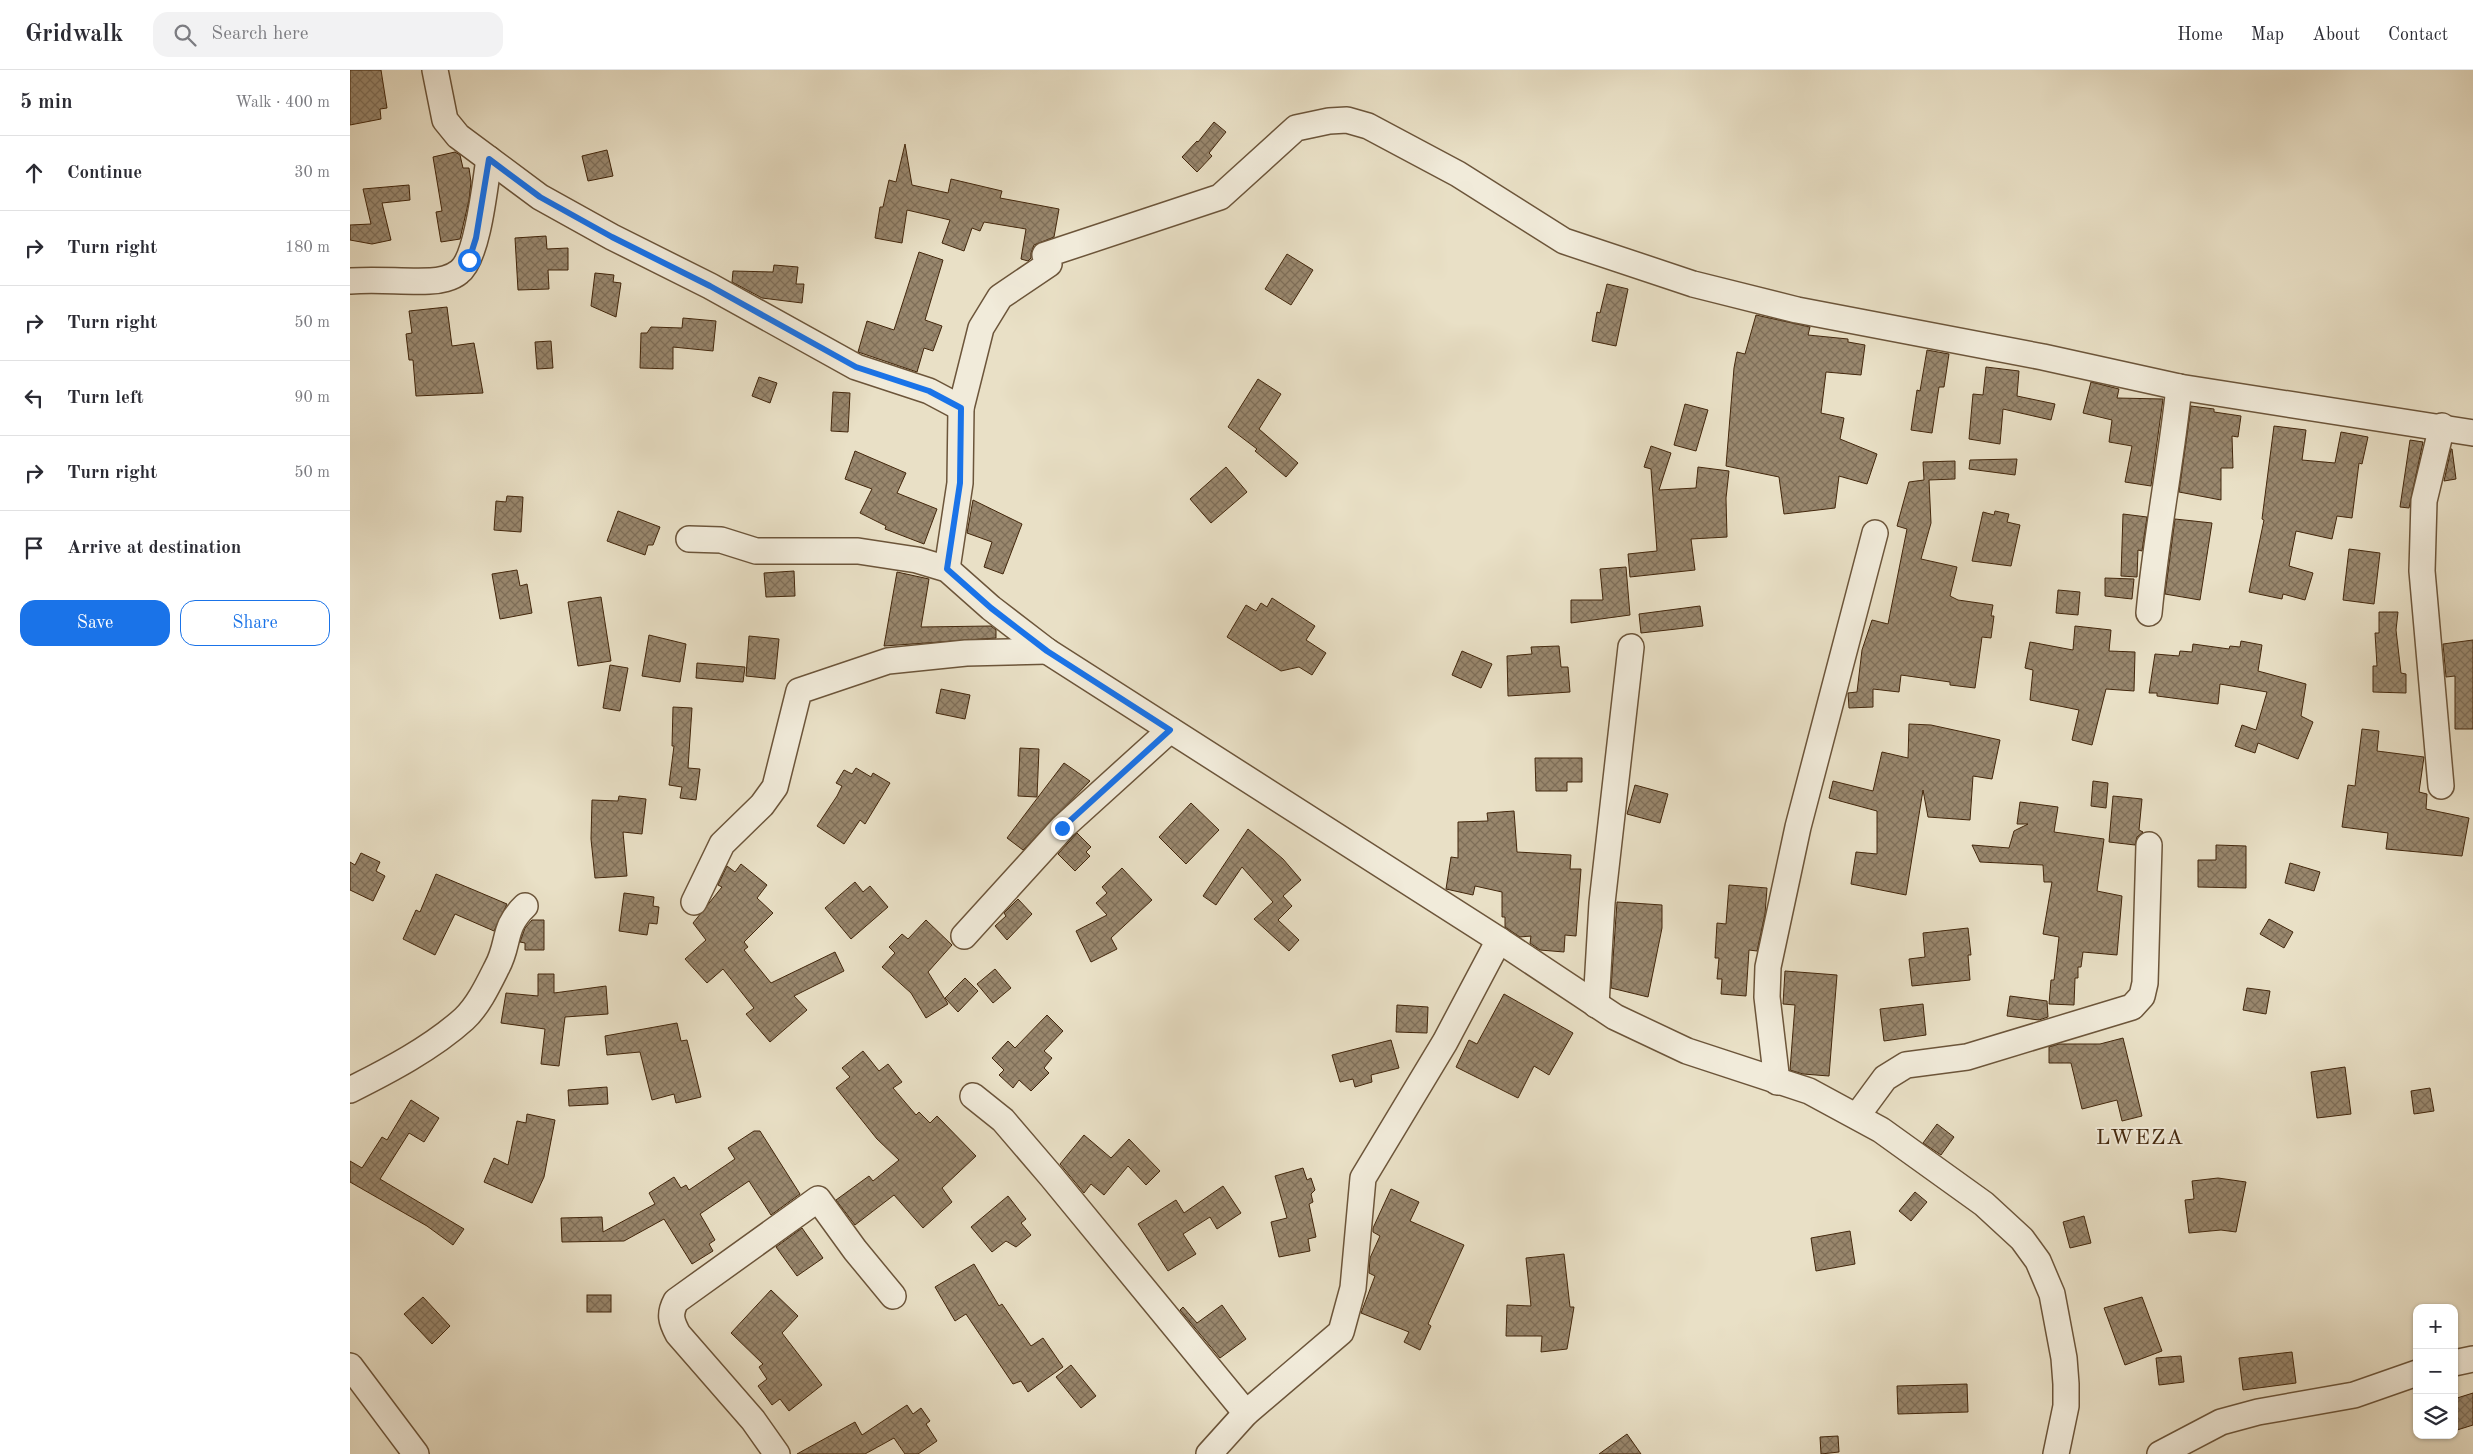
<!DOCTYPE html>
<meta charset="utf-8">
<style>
body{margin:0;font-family:"Old Standard TT",serif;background:#f2f2f3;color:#2b2b33}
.controls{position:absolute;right:15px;bottom:15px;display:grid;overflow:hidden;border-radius:10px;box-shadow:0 1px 4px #0004}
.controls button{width:45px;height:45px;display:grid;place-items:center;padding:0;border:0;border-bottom:1px solid #e1e1e2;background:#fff;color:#2b2b33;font:25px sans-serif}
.stop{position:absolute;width:15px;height:15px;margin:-11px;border:4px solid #1a73e8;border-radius:50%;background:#fff}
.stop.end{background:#1a73e8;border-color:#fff;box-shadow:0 1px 5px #0008}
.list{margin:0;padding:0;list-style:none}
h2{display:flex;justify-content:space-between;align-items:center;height:65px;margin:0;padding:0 20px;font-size:21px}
h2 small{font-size:16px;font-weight:400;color:#7c7c81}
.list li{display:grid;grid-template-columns:32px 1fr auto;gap:15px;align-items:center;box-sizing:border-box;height:75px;padding:0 20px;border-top:1px solid #e1e1e2}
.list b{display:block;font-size:19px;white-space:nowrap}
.list em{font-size:16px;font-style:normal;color:#7c7c81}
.actions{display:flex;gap:10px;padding:15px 20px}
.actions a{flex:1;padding:11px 0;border:1px solid #1a73e8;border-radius:15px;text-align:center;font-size:18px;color:#1a73e8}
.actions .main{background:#1a73e8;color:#fff}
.icon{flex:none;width:28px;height:28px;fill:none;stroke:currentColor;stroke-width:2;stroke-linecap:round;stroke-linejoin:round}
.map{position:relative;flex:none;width:2123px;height:1384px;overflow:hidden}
header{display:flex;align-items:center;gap:30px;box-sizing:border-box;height:70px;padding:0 25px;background:#fff;border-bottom:1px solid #e1e1e2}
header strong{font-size:24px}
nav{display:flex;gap:28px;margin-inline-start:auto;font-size:18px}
.search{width:350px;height:45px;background:#f2f2f3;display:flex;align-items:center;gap:12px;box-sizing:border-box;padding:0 18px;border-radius:15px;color:#7c7c81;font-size:19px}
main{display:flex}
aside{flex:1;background:#fff}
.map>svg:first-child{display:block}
.building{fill:url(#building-cross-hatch);stroke:#43270c}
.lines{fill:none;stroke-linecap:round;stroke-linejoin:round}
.minor-casing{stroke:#6c553a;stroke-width:28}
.minor{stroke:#f1ebda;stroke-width:25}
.route{stroke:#1a73e8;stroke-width:6}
.labels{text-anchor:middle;stroke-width:4;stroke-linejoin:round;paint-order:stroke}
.quarter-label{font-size:22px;letter-spacing:1px;fill:#43270c;stroke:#f1ebda}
</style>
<header>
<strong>Gridwalk</strong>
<div class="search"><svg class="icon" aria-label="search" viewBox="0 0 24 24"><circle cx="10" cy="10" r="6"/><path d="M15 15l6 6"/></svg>Search here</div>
<nav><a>Home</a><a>Map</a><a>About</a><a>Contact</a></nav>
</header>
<main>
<aside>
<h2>5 min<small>Walk · 400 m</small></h2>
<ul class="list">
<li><svg class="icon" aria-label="ahead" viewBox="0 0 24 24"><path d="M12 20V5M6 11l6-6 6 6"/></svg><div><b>Continue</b></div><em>30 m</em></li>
<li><svg class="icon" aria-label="right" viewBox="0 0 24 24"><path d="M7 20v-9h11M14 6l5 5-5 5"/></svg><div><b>Turn right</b></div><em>180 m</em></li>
<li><svg class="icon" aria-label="right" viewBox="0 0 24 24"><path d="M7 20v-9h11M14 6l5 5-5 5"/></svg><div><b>Turn right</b></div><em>50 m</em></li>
<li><svg class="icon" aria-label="left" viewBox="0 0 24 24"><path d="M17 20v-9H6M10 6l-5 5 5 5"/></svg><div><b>Turn left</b></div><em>90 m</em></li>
<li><svg class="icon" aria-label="right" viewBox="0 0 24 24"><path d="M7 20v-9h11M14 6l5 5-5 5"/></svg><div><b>Turn right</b></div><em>50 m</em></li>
<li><svg class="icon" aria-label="arrive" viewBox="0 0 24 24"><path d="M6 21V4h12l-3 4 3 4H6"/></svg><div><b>Arrive at destination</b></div></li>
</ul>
<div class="actions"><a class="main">Save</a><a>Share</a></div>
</aside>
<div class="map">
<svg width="2123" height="1384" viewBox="0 0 2123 1384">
<defs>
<pattern id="building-cross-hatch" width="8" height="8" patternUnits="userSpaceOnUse" patternTransform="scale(1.25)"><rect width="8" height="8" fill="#99876d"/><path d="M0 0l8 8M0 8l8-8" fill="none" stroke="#7e6e58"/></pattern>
</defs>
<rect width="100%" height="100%" fill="#e9e0c6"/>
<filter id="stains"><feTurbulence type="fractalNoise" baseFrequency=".004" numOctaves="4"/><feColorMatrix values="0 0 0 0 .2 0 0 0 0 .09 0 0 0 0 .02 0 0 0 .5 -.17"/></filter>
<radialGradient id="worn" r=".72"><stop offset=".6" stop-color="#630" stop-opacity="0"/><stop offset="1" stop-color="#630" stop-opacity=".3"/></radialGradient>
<!-- building -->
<g class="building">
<polygon points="0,0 31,0 37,38 30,39 31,49 0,55"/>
<polygon points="864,52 876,62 859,83 862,86 847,102 832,87 847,71 848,72"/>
<polygon points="555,74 562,115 598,123 601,109 652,121 650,128 709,139 704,167 684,175 681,183 681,188 678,191 671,189 676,159 634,152 630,161 622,158 614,181 592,173 600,150 557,140 552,173 525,168 530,137 533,137 539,110 546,112"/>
<polygon points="257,80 263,106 238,111 232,86"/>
<polygon points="105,82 110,85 113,98 119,98 121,112 119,130 110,169 91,172 86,142 92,141 83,87"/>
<polygon points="59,115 60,130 32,133 41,170 22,174 0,170 0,155 21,154 13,119"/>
<polygon points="196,166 197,179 218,178 218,200 198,200 199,219 168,220 165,168"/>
<polygon points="569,182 593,190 575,250 592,256 583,281 574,278 567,302 508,282 517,251 544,260"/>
<polygon points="937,184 963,200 941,235 915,219"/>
<polygon points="424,195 448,197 446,214 454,214 452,233 412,228 382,212 383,201 423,202"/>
<polygon points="245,203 264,205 263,212 271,213 266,247 241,236"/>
<polygon points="1257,214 1278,219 1266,276 1242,271 1247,242 1250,243"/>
<polygon points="97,237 102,276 124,273 133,323 66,326 63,290 59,290 56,264 62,263 59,241"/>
<polygon points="1406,245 1460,257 1458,265 1498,269 1498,272 1515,275 1511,305 1476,302 1471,343 1494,348 1490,369 1527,384 1517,414 1489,406 1485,438 1434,444 1429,407 1376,396 1384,298 1387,282 1395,284"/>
<polygon points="333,248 366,251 363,281 323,277 323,299 290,298 291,263 297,263 301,257 332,258"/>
<polygon points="201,271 203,298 187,299 185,272"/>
<polygon points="1577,280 1599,284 1594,317 1589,317 1582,363 1561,360 1567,320 1570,321"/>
<polygon points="1636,297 1669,301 1667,326 1705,334 1701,350 1653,339 1650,374 1619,369 1623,324 1633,325"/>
<polygon points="409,307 427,313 420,333 402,326"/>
<polygon points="908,309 931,324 909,359 948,393 936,407 905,381 907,379 878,357"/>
<polygon points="1741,312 1769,319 1767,328 1813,329 1801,416 1775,412 1782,376 1759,372 1762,350 1733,343"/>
<polygon points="483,322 500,323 498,362 481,361"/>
<polygon points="1335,334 1358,340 1346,381 1324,375"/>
<polygon points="1841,336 1864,339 1864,342 1891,346 1888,367 1882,366 1883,398 1871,398 1871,430 1829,422"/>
<polygon points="1924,356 1956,360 1952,390 1985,393 1991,362 2018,367 2012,394 2009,393 2002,448 1987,446 1982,469 1946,461 1939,496 1963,503 1955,530 1933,524 1932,529 1899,522 1914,450 1912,449"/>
<polygon points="2060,370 2073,372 2059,438 2050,437"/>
<polygon points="1301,376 1321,383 1309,420 1346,418 1348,397 1379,401 1376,428 1377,467 1341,469 1345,500 1280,507 1278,484 1307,481 1301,399 1294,397"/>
<polygon points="2102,379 2106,409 2094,411 2101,379"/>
<polygon points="505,381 556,403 547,423 587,439 574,474 535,459 536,456 510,443 522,419 495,409"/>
<polygon points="1667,389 1665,405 1619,399 1620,390"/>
<polygon points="1605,391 1605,409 1579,410 1581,453 1571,489 1607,497 1600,526 1608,530 1643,535 1641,546 1644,546 1641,568 1632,567 1625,618 1600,615 1600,612 1551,605 1549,622 1523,619 1523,637 1499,638 1498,623 1507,622 1512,580 1522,550 1538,554 1557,459 1547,456 1559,412 1574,410 1573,392"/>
<polygon points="876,397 897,422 861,453 840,429"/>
<polygon points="157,426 173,427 171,462 144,460 146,431 156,432"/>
<polygon points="623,430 672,454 653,504 634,497 642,472 617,463"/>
<polygon points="268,441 310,457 303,475 298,475 295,485 257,471"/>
<polygon points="1645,441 1659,444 1657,452 1670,455 1661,496 1622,491 1633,442 1644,445"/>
<polygon points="1773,444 1797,447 1792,481 1788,480 1787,507 1771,506"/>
<polygon points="1825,449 1862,453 1850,530 1815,524"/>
<polygon points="1999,479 2030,483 2024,534 1993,530"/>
<polygon points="1276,497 1280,545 1221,553 1221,530 1253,530 1250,499"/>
<polygon points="167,500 170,516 177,514 182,543 150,549 142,504"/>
<polygon points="444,501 445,526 416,527 414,503"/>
<polygon points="547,502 579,509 571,557 641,556 646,560 646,568 534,576"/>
<polygon points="1755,508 1784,509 1782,529 1755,526"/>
<polygon points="1708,520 1730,522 1728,545 1706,543"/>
<polygon points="251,527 261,591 228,596 218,532"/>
<polygon points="922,528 965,556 956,570 976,583 962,605 949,597 931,601 877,567 896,535 906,541 911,533 917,537"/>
<polygon points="1350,536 1353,556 1291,563 1289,544"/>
<polygon points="2029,542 2048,542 2046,560 2051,603 2056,604 2056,623 2023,622 2023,596 2027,596 2025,563 2029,563"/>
<polygon points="1725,556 1761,560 1759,581 1785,582 1784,621 1756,619 1742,675 1722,670 1729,640 1680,630 1683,600 1675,598 1680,572 1723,580"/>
<polygon points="299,565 336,574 330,612 292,606"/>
<polygon points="399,566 429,569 425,609 396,606"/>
<polygon points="2123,570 2123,659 2105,659 2105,606 2096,607 2093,574"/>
<polygon points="1891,571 1912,575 1908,601 1956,614 1951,646 1963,652 1948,689 1908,673 1905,683 1885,676 1892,655 1906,660 1917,622 1870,614 1868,634 1807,626 1807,623 1799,623 1805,584 1829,586 1830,581 1842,582 1843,574 1879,579 1880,576 1890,577"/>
<polygon points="1209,576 1211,597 1218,597 1220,622 1158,626 1157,586 1182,584 1181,577"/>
<polygon points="1112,581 1142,594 1131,618 1102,605"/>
<polygon points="347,593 395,597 393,612 346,608"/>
<polygon points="260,595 278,598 270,641 253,638"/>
<polygon points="591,619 620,625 615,649 586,643"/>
<polygon points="323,637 342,638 338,698 350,699 346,730 330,728 332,717 319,715 324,676 322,676"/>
<polygon points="1559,654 1581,655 1650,670 1642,709 1623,706 1620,750 1578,747 1573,720 1556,825 1501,814 1506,782 1527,784 1527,741 1479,728 1483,711 1523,721 1532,682 1558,688"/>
<polygon points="2012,659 2029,661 2027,681 2074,687 2069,722 2077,724 2076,739 2119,748 2112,786 2036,779 2038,763 1992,757 1998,715 2005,716"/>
<polygon points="670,678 689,679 687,727 668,726"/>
<polygon points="1185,688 1232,688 1232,712 1217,712 1217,721 1186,721"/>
<polygon points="714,693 740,711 673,780 657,768"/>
<polygon points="506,698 521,707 523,703 540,713 515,754 510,750 494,774 467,756 487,726 492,716 486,713 494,700 502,704"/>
<polygon points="1743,711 1758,713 1756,738 1741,736"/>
<polygon points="1285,715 1318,724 1310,753 1277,744"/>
<polygon points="269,726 296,729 292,764 273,762 277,806 245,808 241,769 242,730 268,731"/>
<polygon points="1763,726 1792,729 1789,760 1793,762 1787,767 1785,775 1759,772"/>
<polygon points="1670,732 1708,737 1704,762 1754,769 1747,821 1772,826 1767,885 1733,882 1731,897 1728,897 1728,908 1725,908 1724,935 1699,934 1701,910 1704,910 1709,867 1693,864 1702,812 1694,812 1693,795 1630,792 1622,775 1659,778 1664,761 1678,754 1667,754"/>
<polygon points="841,733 869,760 836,794 809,767"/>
<polygon points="1164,741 1167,782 1221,785 1220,799 1231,799 1226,866 1215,865 1214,882 1190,880 1180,873 1181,866 1170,867 1155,857 1155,847 1152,847 1152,822 1125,816 1123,825 1096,819 1101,787 1108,788 1108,752 1138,751 1137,743"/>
<polygon points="898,759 933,789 951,810 933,826 942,836 928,850 949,870 939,881 904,849 923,832 892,797 866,835 853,826"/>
<polygon points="727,763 741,777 736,782 740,786 725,801 708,784"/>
<polygon points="1866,775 1896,776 1896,818 1848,817 1848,790 1866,790"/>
<polygon points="11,783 30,792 26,801 35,806 23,831 0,820 0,792 5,795"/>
<polygon points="1940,793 1970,802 1964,821 1935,813"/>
<polygon points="391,794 417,815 407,828 423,843 394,872 398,877 394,880 421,913 485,882 494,901 444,926 457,940 420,972 396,944 404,938 373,899 357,913 335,889 356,870 343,853 372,817 368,815 377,796 385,802"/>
<polygon points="772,798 802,830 761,868 767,879 741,892 726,861 757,845 746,833 757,823 752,817"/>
<polygon points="86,804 157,834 144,861 105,844 85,885 53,869 66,840 70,842"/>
<polygon points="505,812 513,822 520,816 538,837 501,869 475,838"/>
<polygon points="1379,815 1417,818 1415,844 1407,881 1399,880 1396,926 1371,924 1372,909 1367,909 1369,888 1365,888 1367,853 1376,854"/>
<polygon points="274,823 304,827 303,836 309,837 307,854 299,853 297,865 269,861"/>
<polygon points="668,829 682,844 657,870 645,856 656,846 654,843"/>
<polygon points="1267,832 1312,835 1312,858 1298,927 1261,918"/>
<polygon points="1919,849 1943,862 1934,878 1910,864"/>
<polygon points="182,850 194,850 194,880 175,880 175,873 170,872 175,858"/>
<polygon points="576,850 602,875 578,902 598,934 576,948 561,923 532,897 545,883 539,877 552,864 558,869"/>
<polygon points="1618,858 1621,885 1618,885 1620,910 1562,916 1559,889 1575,887 1573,863"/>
<polygon points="645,899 661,918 643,933 627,914"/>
<polygon points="1435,901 1487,905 1479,1006 1453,1004 1440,1000 1445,935 1433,934"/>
<polygon points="188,904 204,904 204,923 256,916 258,944 215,947 209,996 191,994 195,959 151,953 156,923 188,926"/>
<polygon points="615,908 628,921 608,942 595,928"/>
<polygon points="1897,918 1920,921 1916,944 1893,940"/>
<polygon points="1154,924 1223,963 1199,1005 1184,996 1168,1028 1106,997 1119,970 1127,974"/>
<polygon points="1660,926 1697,931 1698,947 1689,950 1657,946"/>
<polygon points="1573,934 1576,965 1534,971 1530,939"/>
<polygon points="1047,935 1078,937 1077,963 1046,962"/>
<polygon points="697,945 713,961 694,981 702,988 694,998 699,1003 681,1021 669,1010 663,1018 649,1005 654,1000 642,988 658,971 665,978"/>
<polygon points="327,953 331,971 337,970 351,1027 326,1033 324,1024 302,1030 290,982 257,985 255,966"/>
<polygon points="1773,968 1792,1046 1772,1051 1767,1030 1732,1039 1721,993 1699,993 1699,977 1709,974 1750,974"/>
<polygon points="1041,970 1049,998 1021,1005 1022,1012 1005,1017 1003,1009 990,1012 982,985"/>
<polygon points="513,981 529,1001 538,994 552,1012 543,1018 566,1045 569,1042 580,1053 587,1046 626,1086 592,1118 602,1132 573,1158 544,1125 505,1155 486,1130 519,1106 523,1111 549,1090 527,1069 486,1018 500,1007 492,998"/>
<polygon points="1995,997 2001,1044 1967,1048 1961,1002"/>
<polygon points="257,1017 258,1034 219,1036 218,1020"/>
<polygon points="2080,1018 2084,1041 2064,1044 2061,1021"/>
<polygon points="61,1030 89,1048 74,1072 59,1063 30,1109 114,1159 103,1175 77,1156 0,1112 0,1091 12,1098 32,1067 37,1070"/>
<polygon points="177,1044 205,1050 194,1107 182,1133 134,1112 144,1088 158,1095 167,1051 176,1053"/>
<polygon points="1587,1054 1604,1067 1591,1085 1573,1073"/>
<polygon points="404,1061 410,1061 450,1124 421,1145 399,1111 350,1144 365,1170 359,1174 363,1181 342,1194 314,1149 274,1171 212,1172 211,1148 252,1147 253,1162 305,1134 299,1123 324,1107 331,1118 336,1115 339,1120 385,1089 378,1078"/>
<polygon points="734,1065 761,1088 779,1069 810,1101 796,1115 778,1096 754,1125 741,1114 734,1123 710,1094"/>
<polygon points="953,1098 957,1110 961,1108 965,1120 961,1124 963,1132 959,1134 966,1167 958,1169 960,1181 929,1187 921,1152 937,1148 925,1106"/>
<polygon points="1868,1108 1896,1112 1886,1162 1871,1160 1839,1163 1835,1130 1844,1129 1842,1111"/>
<polygon points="873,1116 891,1143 867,1159 860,1147 833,1164 846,1184 818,1201 788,1154 826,1130 834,1143"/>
<polygon points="1041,1119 1069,1132 1060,1151 1114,1175 1078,1254 1081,1256 1070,1280 1054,1272 1059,1262 1011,1243 1025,1206 1019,1203 1020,1188 1030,1166 1023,1162 1023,1158"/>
<polygon points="1565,1122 1577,1132 1561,1151 1549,1141"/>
<polygon points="658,1126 676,1149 671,1153 681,1165 666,1177 656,1171 642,1182 621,1157"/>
<polygon points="1734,1146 1741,1173 1720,1178 1713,1152"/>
<polygon points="452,1158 473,1188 447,1206 426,1177"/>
<polygon points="1500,1161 1505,1194 1466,1201 1461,1168"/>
<polygon points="1214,1184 1220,1237 1224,1237 1217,1279 1191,1282 1192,1266 1156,1266 1157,1235 1181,1236 1176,1188"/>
<polygon points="624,1194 649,1236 652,1234 681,1276 693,1268 713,1297 678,1322 671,1311 663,1314 616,1244 605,1251 585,1217"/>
<polygon points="421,1220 448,1246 432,1263 472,1315 439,1341 430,1329 422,1335 408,1316 417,1309 409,1297 413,1294 381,1263"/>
<rect x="237" y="1225" width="24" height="17"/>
<polygon points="73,1227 100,1256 82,1274 54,1244"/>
<polygon points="1792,1227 1812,1281 1775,1295 1754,1238"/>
<polygon points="872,1235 896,1269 870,1288 830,1240 833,1237 847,1253"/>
<polygon points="1942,1282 1946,1313 1893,1320 1889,1288"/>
<polygon points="1831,1286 1834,1312 1809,1315 1806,1288"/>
<polygon points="721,1295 746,1326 731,1338 706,1307"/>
<polygon points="1617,1314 1618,1342 1548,1344 1547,1316"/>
<polygon points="2123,1323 2123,1355 2104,1361 2104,1329"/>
<polygon points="557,1335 563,1344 571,1338 580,1351 576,1354 587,1371 568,1384 555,1384 544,1368 515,1384 447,1384 505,1352 512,1365"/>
<polygon points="1277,1364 1291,1384 1249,1384"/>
<polygon points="1488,1366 1489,1382 1471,1384 1470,1367"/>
</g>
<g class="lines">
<!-- minor casing -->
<g class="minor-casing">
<g id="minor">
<polyline points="85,0 95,50 108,66 190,127 262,167 360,216 506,297 579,321 611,338"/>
<path d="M0,211C27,209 53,212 80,211C89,211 102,208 109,202C128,188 135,114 139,89"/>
<polyline points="339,469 371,470 406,481 508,481 567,490 597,499 641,538 697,581 1149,870 1265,947 1337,981 1459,1021 1531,1060 1634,1134 1672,1169 1688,1191 1702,1224 1714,1288 1716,1314 1716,1336 1706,1384"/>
<polyline points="597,499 610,413 611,338 631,258 650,227 699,194 695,185 870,127 946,58 979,51 997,50 1018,56 1108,104 1214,171 1343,214 1447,240 1693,287 1829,317 2123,363"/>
<path d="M1799,543C1806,467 1821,393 1829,317"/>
<polyline points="2091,716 2072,501 2074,431 2092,356"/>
<polyline points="344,832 372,774 412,735 425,717 449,621 538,591 616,583 697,581"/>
<polyline points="614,866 713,757 820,660"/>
<polyline points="1246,935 1252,833 1281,577"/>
<polyline points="1427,1012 1417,927 1418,897 1448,757 1525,463"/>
<path d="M0,1020C38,1001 82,978 114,949C128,936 138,915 147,897C160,873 152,858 175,836"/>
<polyline points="623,1026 653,1050 701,1106 896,1343"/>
<polyline points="1507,1046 1535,1008 1556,995 1617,987 1782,937 1792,926 1795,913 1799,775"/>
<polyline points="2104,1293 2123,1289"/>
<polyline points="0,1296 66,1384"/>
<path d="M427,1384L403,1350L328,1264C321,1251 319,1244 326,1231L468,1129L505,1180L543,1226"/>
<polyline points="859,1384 896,1343 991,1262 1003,1218 1013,1108 1095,972 1149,870"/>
<polyline points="1810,1384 1871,1352 1908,1342 2004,1325 2067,1303"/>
</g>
</g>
<!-- minor -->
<use href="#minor" class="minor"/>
</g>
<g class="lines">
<!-- route -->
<polyline class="route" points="119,190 126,168 139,89 190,127 262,167 360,216 506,297 579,321 611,338 610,413 597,499 641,538 697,581 820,660 712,758"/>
</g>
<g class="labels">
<!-- quarter labels -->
<g class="quarter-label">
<text x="1790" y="1074">LWEZA</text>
</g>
</g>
<rect width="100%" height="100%" filter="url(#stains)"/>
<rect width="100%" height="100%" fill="url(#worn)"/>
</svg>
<div class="controls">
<button>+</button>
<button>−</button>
<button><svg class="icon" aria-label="layers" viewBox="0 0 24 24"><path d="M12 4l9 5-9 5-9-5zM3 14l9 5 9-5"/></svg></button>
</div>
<div class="stop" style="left:119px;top:190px"></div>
<div class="stop end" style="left:712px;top:758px"></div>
</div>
</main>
